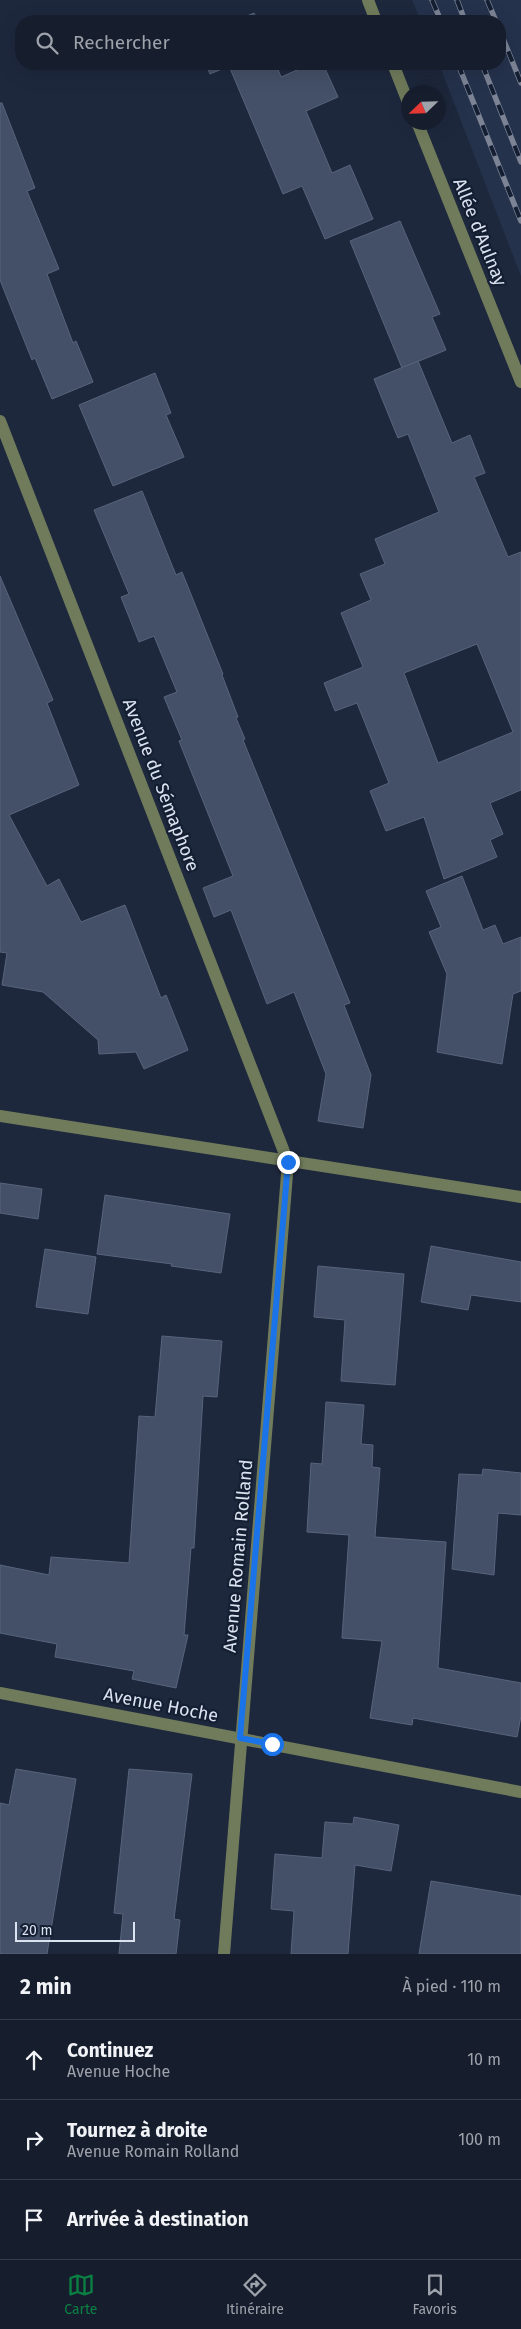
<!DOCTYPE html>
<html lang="fr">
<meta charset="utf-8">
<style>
body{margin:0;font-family:"Fira Sans",sans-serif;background:#232b3a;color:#f1f3f6}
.compass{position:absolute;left:401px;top:85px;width:45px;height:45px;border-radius:50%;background:#161e2e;box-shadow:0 5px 20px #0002;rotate:247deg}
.scale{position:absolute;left:15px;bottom:12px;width:120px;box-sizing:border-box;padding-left:5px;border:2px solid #dbe2f0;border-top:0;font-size:14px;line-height:18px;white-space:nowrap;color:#dbe2f0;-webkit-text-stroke:4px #141f33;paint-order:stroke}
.stop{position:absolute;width:15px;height:15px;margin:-11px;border:4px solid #1a73e8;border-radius:50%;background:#fff}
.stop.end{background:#1a73e8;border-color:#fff;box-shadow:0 1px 5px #0008}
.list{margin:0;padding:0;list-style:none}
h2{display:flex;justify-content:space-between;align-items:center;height:65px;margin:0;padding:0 20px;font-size:21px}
h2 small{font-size:16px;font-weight:400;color:#9ea2aa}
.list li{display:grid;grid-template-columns:32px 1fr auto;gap:15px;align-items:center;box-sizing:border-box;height:80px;padding:0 20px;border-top:1px solid #353c4a}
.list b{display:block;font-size:19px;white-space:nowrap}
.list p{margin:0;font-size:16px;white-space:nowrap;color:#9ea2aa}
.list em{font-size:16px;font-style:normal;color:#9ea2aa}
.icon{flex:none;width:28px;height:28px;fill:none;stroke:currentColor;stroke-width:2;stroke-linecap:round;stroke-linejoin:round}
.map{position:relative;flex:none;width:521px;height:1954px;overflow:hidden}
.search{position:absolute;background:#161e2e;box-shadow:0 5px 20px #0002;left:15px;right:15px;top:15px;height:55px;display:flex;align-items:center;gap:12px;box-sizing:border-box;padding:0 18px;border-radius:20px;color:#9ea2aa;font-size:19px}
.sheet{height:305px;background:#161e2e}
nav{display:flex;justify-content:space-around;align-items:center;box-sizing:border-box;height:70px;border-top:1px solid #353c4a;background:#161e2e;font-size:14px;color:#9ea2aa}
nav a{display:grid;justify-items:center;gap:2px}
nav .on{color:#0b8043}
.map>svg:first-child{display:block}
.built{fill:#25324c}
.building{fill:#445067;stroke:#57647c;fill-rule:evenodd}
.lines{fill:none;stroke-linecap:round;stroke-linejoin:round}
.minor{stroke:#707b5b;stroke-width:12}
.rail-casing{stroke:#7b8395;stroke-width:5.5}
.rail{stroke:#141f33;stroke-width:4;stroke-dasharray:11;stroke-linecap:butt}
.route{stroke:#1a73e8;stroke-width:6}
.labels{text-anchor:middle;stroke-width:4.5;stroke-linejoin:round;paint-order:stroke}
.street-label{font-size:18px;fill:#dbe2f0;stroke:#141f33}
</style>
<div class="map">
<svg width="521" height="1954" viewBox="0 0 521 1954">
<rect width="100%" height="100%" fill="#1e283d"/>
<!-- built -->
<polygon class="built" points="412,0 521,0 521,276 439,64 500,64 500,21 421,21"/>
<!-- building -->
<g class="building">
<polygon points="254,13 258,21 235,21"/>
<polygon points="206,64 276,64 281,77 311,64 323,64 338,97 306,111 332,173 350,165 373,219 325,239 302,186 283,194 229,66 210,74"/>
<polygon points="0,103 2,103 35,188 27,191 59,269 47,274 73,343 76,341 93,382 52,399 35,358 32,360 0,280"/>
<polygon points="400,221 440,314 432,317 446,350 402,368 350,241"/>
<path d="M418,361L452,443L470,435L485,473L474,477L508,557L521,552V790L490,803L503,834L490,840L497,857L444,879L424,817L386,831L370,791L389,783L357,703L335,711L324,683L363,667L341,613L371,600L360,574L385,564L375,539L439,512L408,434L398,438L374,379ZM477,644L513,732L438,763L404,673Z"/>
<polygon points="155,373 171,413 166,415 184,457 113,486 79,405"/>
<polygon points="142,491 176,575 182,572 223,674 222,675 238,717 236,718 245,739 243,740 350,1003 344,1005 371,1075 363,1128 318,1121 326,1074 294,992 267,1004 231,910 214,917 203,888 233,876 179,741 182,740 164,697 177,692 154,636 139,642 121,597 129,594 94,510"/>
<polygon points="0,576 53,700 47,703 79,785 9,815 47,886 59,879 81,922 125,905 161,998 166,995 188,1050 144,1069 136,1052 99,1054 98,1040 43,992 2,985 7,953 0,952"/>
<polygon points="462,876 483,930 495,925 503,944 521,937 521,991 513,994 502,1064 437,1052 447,974 429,932 441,927 426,891"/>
<polygon points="0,1183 42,1189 38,1219 0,1213"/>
<polygon points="105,1195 230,1214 221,1273 171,1266 172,1264 97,1254"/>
<polygon points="431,1246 521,1262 521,1302 471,1295 468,1310 421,1302"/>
<polygon points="45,1249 96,1257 88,1314 36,1307"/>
<polygon points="318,1266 404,1274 395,1385 341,1381 345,1320 314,1317"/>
<polygon points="162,1336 222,1341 217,1397 203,1396 194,1548 191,1548 184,1635 188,1635 176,1688 132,1679 134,1671 55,1657 57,1644 0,1633 0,1565 49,1575 51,1557 129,1563 139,1416 155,1417"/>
<polygon points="326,1402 364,1405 361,1444 373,1445 372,1467 380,1468 375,1537 446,1542 438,1668 521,1683 521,1716 517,1737 413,1718 412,1725 370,1718 382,1641 342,1638 349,1535 307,1532 311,1463 322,1464"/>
<polygon points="483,1469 521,1473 521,1515 498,1513 494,1575 452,1569 459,1474 482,1475"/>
<polygon points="16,1769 76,1779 47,1954 0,1954 0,1803 9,1805"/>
<polygon points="129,1769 192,1774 174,1919 180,1920 176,1954 119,1954 123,1914 114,1913"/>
<polygon points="354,1817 399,1825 391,1871 355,1865 348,1954 291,1954 294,1911 271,1909 275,1854 322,1858 325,1822 353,1824"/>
<polygon points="431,1881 521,1896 521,1954 419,1954"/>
</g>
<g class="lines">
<!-- minor -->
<g class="minor">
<polyline points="368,0 376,21"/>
<polyline points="393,64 408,102"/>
<polyline points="417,122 521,382"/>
<polyline points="0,421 288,1162 224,1954"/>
<polyline points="0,1116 521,1197"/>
<polyline points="0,1693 521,1792"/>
</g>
<!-- rail casing -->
<g class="rail-casing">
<g id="rail">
<polyline points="432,0 441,21"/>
<polyline points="457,0 465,21"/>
<polyline points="487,0 496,21"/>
<polyline points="500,31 521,83"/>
<polyline points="458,64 521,221"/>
<polyline points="482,64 521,162"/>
</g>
</g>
<!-- rail -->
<use href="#rail" class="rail"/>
</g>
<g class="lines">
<!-- route -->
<polyline class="route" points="272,1744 240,1738 288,1162"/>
</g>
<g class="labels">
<!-- street labels -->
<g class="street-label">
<text transform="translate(480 232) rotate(68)" y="6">Allée d'Aulnay</text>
<text transform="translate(161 785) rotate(69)" y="6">Avenue du Sémaphore</text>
<text transform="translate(238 1556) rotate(-85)" y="6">Avenue Romain Rolland</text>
<text transform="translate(161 1705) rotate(11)" y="6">Avenue Hoche</text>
</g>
</g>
</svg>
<svg class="compass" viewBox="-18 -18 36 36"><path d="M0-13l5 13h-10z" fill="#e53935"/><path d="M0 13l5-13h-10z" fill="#9ea2aa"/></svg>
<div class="scale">20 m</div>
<div class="stop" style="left:272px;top:1744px"></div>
<div class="stop end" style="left:288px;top:1162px"></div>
<div class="search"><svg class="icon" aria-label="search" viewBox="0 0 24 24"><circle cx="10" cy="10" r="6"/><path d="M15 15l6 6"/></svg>Rechercher</div>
</div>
<section class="sheet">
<h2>2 min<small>À pied · 110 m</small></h2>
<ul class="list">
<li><svg class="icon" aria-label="ahead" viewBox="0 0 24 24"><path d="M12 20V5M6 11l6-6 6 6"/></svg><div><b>Continuez</b><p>Avenue Hoche</p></div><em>10 m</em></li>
<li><svg class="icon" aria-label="right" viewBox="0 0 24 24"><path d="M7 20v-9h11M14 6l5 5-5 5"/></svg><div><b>Tournez à droite</b><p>Avenue Romain Rolland</p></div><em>100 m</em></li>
<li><svg class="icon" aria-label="arrive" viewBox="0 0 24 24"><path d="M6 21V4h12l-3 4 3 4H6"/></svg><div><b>Arrivée à destination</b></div></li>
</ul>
</section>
<nav>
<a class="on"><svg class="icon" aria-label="map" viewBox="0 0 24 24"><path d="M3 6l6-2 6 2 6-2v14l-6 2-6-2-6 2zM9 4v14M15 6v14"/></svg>Carte</a>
<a><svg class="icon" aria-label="directions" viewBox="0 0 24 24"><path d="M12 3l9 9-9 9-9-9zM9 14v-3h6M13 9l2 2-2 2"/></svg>Itinéraire</a>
<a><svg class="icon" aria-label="saved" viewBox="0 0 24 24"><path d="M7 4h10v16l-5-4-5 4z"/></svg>Favoris</a>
</nav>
